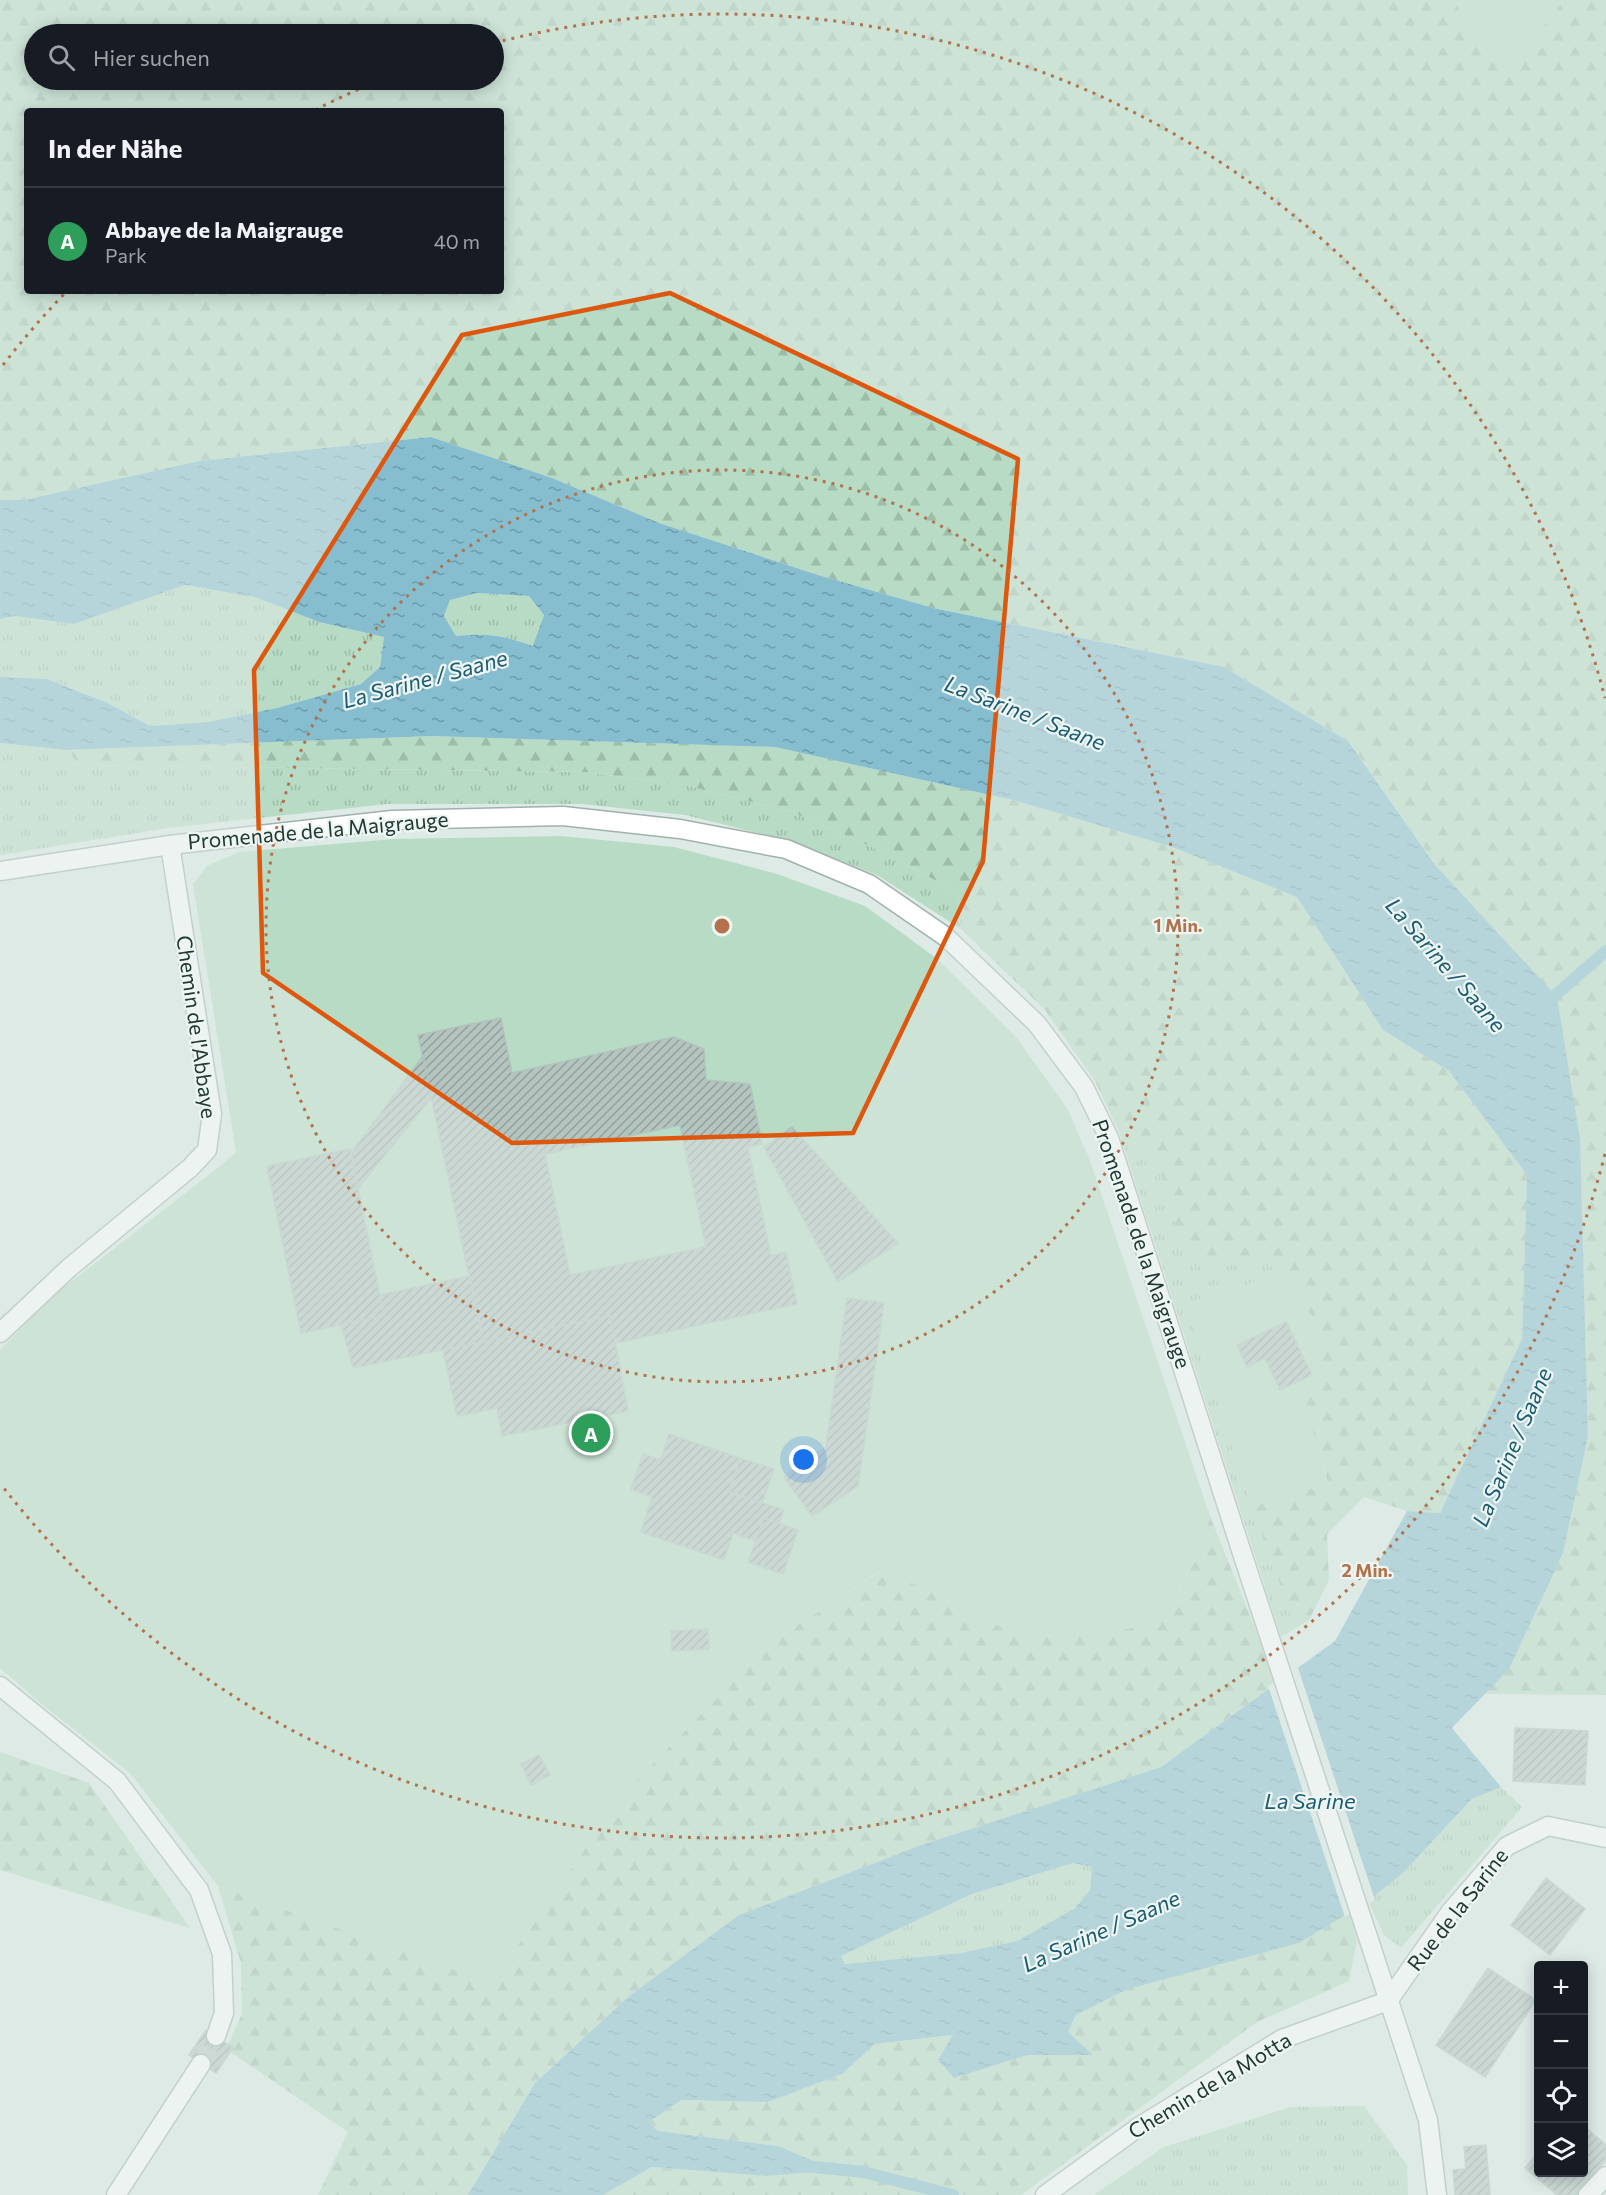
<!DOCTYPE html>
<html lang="de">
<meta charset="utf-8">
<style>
body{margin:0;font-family:Commissioner,sans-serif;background:#20242c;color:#f1f3f6}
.controls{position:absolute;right:18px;bottom:18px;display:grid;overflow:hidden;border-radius:6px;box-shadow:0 3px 15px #0003}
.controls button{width:54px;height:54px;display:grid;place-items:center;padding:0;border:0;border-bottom:2px solid #363941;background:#171b24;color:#f1f3f6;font:30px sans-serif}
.you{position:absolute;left:804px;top:1460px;width:21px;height:21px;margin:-15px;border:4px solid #fff;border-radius:50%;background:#1a73e8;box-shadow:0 0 0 9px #1a73e833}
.badge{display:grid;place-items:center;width:39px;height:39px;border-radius:50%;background:#8c9099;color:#fff;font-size:20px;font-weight:700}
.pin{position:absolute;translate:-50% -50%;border:3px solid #fff;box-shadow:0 2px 6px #0006}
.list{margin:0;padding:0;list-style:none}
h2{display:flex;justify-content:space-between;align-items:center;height:78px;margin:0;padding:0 24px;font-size:26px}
h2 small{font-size:20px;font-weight:400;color:#9ea1a6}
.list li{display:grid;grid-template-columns:39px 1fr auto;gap:18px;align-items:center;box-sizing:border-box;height:108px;padding:0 24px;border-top:2px solid #363941}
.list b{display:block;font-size:22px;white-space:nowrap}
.list p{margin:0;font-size:20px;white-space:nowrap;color:#9ea1a6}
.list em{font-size:20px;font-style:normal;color:#9ea1a6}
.icon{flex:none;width:33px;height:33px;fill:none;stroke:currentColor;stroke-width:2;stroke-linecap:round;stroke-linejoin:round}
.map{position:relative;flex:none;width:1606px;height:2195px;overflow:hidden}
.search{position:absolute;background:#171b24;box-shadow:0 3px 15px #0003;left:24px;top:24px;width:480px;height:66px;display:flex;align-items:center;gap:15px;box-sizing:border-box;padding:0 21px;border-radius:33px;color:#9ea1a6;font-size:22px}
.panel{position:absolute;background:#171b24;box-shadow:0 3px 15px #0003;left:24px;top:108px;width:480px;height:186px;border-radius:6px}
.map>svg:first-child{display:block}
.grass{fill:url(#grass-tufts)}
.forest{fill:url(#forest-firs);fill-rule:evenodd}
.garden{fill:#b7dbc4}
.water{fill:url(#water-ripples);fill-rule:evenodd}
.pier{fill:#deeae6}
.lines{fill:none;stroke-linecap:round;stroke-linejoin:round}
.stream{stroke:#86bdcf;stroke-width:12}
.building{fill:url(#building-hatch);stroke:#b1c3bd;stroke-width:1.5;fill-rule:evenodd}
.minor-tunnel{stroke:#b8c7c2;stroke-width:18;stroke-dasharray:18 9;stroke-linecap:butt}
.minor-casing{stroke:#a1b1ad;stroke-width:21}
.minor{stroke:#fff;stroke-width:18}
.marked{fill:none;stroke:#de570e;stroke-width:4.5;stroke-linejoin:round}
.ring{fill:none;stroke:#b2724b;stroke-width:3;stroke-dasharray:3 6}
.labels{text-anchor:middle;stroke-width:4.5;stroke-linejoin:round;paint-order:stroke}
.street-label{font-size:21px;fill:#203934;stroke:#eef6f3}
.water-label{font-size:22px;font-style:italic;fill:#1b5c73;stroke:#eef6f3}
.centre{fill:#b2724b;stroke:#eef6f3;stroke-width:3}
.ring-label{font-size:18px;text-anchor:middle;font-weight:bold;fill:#b2724b;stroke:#eef6f3;stroke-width:4.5;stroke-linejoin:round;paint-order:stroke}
</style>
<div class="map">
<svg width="1606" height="2195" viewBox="0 0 1606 2195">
<defs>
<pattern id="grass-tufts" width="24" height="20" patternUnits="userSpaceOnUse" patternTransform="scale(1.5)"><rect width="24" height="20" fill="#b7dbc4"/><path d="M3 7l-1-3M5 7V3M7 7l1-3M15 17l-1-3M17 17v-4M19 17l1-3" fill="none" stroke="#9dbda9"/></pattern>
<pattern id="forest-firs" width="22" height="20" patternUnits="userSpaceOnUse" patternTransform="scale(1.5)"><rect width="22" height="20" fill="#b7dbc4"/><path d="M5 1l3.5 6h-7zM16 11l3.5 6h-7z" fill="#9dbda9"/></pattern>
<pattern id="water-ripples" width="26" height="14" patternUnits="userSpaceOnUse" patternTransform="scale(1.5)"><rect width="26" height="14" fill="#86bdcf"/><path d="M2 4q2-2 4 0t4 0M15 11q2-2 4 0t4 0" fill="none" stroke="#6d9ba9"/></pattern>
<pattern id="building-hatch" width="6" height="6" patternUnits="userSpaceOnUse" patternTransform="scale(1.5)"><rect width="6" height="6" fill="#b4c4bf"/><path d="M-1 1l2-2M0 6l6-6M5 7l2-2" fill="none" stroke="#92a09c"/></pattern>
</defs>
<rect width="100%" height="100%" fill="#deeae6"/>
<!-- grass -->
<g class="grass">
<polygon points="185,585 255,597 319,622 384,637 380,667 361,684 277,708 208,722 150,726 108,703 48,679 0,677 0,619 15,616 74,624"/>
<path d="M477,593L529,596L544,615L534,646C501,635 490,633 456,636L444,616L450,600Z"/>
<polygon points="0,743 66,750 80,765 584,772 684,785 792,812 883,852 955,891 964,911 961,929 877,875 791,841 685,815 582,804 387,804 168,828 0,855"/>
<polygon points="1119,1132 1151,1138 1185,1258 1268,1263 1281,1274 1187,1303 1252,1507 1294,1623 1309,1620 1281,1637"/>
<polygon points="1501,1787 1522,1807 1401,1948 1384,1935 1368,1901 1402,1874 1472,1799"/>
<polygon points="1073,1863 1092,1867 1090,1890 1075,1908 1017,1941 961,1953 845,1964 841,1955 972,1894"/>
<polygon points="1364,2106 1407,2165 1408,2195 1094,2195 1164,2147 1291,2107"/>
</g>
<!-- forest -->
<g class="forest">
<path d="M0,0H1452L1508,69L1564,0H1606V1695L1484,1694L1509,1669L1588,1436L1582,1229L1436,865L1348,741L1224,667L933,608L818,575L659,523L552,478L431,437L199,461L24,500H0ZM34,34H494V80H34ZM27,111H501V291H27Z"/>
<polygon points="433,736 775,747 1017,801 1172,847 1297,897 1383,1030 1449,1071 1527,1175 1522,1339 1440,1513 1407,1511 1364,1497 1327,1534 1329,1580 1309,1620 1294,1623 1252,1507 1328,1483 1300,1388 1281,1274 1268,1263 1185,1258 1151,1138 1119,1132 1095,1081 1045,1010 961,929 964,910 955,891 883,852 792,812 684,785 584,772 80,765 66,750"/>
<polygon points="1210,1516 1277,1683 1161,1767 921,1845 739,1915 629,1996 535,2083 468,2195 318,2195 348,2132 226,2049 242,2014 241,1963 218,1886 492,1983 623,1794 772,1642 884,1569 1026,1639 1133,1628 1169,1620"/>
<polygon points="0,1752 89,1783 190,1928 0,1870"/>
<polygon points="1350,1911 1357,1941 1349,1981 1257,2022 1021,2195 603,2195 652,2167 766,2176 778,2146 658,2131 649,2122 681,2100 768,2102 842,2074 875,2044 954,2035 938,2060 954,2078 1028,2055 1092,2055 1068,2032 1076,2015 1128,1989"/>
</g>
<!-- garden -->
<g class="garden">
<polygon points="1452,0 1564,0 1508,70"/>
<polygon points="561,836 674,847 777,874 865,906 936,958 1016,1037 1068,1110 1090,1161 1210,1516 1169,1620 1133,1628 1026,1639 883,1569 772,1642 623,1794 492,1983 218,1886 130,1773 44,1706 0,1668 0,1350 49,1299 219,1167 236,1152 193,884 207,866 239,852 394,839"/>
<polygon points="1281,1274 1317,1323 1321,1381 1300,1388 1328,1484 1252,1507 1187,1303"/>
</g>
<!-- water -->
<path class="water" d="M431,437L552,478L659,523L818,575L933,608L1224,667L1348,741L1436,866L1557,997L1580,1139L1588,1436L1563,1553L1509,1669L1452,1728L1501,1787L1472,1799L1402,1874L1368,1901L1299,1943L1128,1989L1076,2015L1068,2032L1093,2055H1028L954,2078L938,2060L953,2035L875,2044L842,2074L768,2102L681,2100L649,2122L658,2131L778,2146L813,2161L811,2172L766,2176L652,2167L603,2195H468L535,2083L629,1996L739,1915L921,1845L1161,1767L1335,1641L1407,1511L1440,1513L1522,1339L1527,1175L1449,1071L1383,1030L1297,897L1172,847L1017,801L775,747L433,736L66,750L0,743V677L47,679L108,703L150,726L208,722L277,708L361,684L380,667L384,637L319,622L255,597L185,585L74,624L15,616L0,619V500H24L199,461ZM477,593L529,596L544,615L533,646C501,635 490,633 456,636L444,616L450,600ZM1073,1863L1092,1867L1090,1890L1075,1908L1017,1941L961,1953L845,1964L841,1956L972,1894Z"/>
<!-- pier -->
<polygon class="pier" points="1297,1665 1375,1900 1345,1917 1268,1686"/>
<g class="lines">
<!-- stream -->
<g class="stream">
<polyline points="1544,1005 1606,951"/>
<polyline points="795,2165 863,2172 953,2195"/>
</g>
</g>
<!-- building -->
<g class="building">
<path d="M501,1018L512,1073L674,1037L704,1049L706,1080L750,1084L762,1144L748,1147L771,1256L786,1252L797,1304L615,1343L610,1316L483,1342L418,1035ZM680,1125L706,1247L570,1275L545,1154Z"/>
<polygon points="423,1056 432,1097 358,1188 351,1153"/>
<polygon points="792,1127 898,1243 838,1282 764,1147"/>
<polygon points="350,1149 384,1316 301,1333 267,1166"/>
<polygon points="470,1276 483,1342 353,1368 341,1324 384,1316 380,1295"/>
<polygon points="847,1298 884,1303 858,1486 812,1516 784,1477 826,1447"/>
<polygon points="610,1316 628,1411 502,1436 497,1408 457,1416 443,1350"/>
<polygon points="1286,1322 1312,1375 1280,1390 1265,1358 1247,1367 1237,1345"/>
<polygon points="669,1434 740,1458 729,1492 784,1510 779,1523 764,1518 756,1541 733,1533 724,1560 641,1532 652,1497 631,1489 643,1454 661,1460"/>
<polygon points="740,1458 774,1469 762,1503 729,1492"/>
<polygon points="764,1518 798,1530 783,1574 748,1562"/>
<polygon points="708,1629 709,1649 672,1651 671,1631"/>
<polygon points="1515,1728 1588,1731 1585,1785 1513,1781"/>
<polygon points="539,1755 550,1775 531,1785 521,1764"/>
<polygon points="1546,1878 1585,1909 1550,1955 1511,1925"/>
<polygon points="1488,1968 1536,2000 1485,2077 1436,2045"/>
<polygon points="206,2030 233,2048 216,2073 189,2055"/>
<polygon points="1584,2126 1606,2145 1606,2160 1577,2195 1557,2195 1525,2168 1538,2152 1538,2172 1584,2172"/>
<polygon points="1486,2145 1490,2195 1455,2195 1453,2170 1466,2169 1464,2147"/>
</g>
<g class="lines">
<!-- minor-tunnel -->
<polyline class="minor-tunnel" points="201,2064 216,2036"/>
<!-- minor casing -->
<g class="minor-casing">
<g id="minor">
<polyline points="0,871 170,845 392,820 563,816 680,829 786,849 869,884 946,937 1037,1024 1084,1087 1109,1138 1241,1550 1428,2120 1437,2195"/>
<polyline points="0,1333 69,1268 190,1168 207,1150 212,1114 170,845"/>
<polyline points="0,1686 117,1781 199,1890 222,1954 224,2013 216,2036"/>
<polyline points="1388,2001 1451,1911 1507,1846 1548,1826 1606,1838"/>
<polyline points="116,2195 201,2064"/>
<polyline points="1045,2195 1140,2126 1282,2039 1388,2001"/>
<polyline points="1588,2195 1606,2176"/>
</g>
</g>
<!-- minor -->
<use href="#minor" class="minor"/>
</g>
<!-- marked area -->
<path d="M0 0H1606V2195H0ZM670,293L1018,459L983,861L853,1133L512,1143L263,973L254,670L462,335Z" fill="#deeae6" fill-opacity=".55" fill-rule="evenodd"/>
<path class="marked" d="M670,293L1018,459L983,861L853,1133L512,1143L263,973L254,670L462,335Z"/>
<!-- distance rings -->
<g class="ring">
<circle cx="722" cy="926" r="456"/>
<path d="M1605 1154A912 912 0 0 1 3 1487M3 365A912 912 0 0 1 66 292M315 110A912 912 0 0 1 380 80M494 43A912 912 0 0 1 1605 698"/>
</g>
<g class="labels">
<!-- street labels -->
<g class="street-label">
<text transform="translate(318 831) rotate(-5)" y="7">Promenade de la Maigrauge</text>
<text transform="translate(196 1027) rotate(82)" y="7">Chemin de l'Abbaye</text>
<text transform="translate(1141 1244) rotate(71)" y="7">Promenade de la Maigrauge</text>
<text transform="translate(1458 1910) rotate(-52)" y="7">Rue de la Sarine</text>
<text transform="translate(1210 2086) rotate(-31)" y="7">Chemin de la Motta</text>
</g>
<!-- water labels -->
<g class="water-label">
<text transform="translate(425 679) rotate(-15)" y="8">La Sarine / Saane</text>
<text transform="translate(1025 713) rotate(21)" y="8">La Sarine / Saane</text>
<text transform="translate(1446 965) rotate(49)" y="8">La Sarine / Saane</text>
<text transform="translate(1512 1447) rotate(-67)" y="8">La Sarine / Saane</text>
<text x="1310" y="1809">La Sarine</text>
<text transform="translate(1101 1931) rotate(-24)" y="8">La Sarine / Saane</text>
</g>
</g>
<circle cx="722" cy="926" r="9" class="centre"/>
<g class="ring-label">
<text x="1178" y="932">1 Min.</text>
<text x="1367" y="1577">2 Min.</text>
</g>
</svg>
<div class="controls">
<button>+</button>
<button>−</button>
<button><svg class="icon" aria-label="locate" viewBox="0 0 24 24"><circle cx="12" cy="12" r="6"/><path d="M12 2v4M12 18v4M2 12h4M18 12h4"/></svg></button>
<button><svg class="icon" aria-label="layers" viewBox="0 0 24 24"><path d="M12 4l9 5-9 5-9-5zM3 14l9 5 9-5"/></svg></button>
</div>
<div class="you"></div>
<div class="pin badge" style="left:591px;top:1433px;background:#2e9e5b">A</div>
<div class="search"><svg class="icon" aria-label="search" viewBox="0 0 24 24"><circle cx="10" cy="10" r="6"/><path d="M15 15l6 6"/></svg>Hier suchen</div>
<section class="panel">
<h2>In der Nähe<small></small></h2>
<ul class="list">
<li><span class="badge" style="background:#2e9e5b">A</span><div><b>Abbaye de la Maigrauge</b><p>Park</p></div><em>40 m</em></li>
</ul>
</section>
</div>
